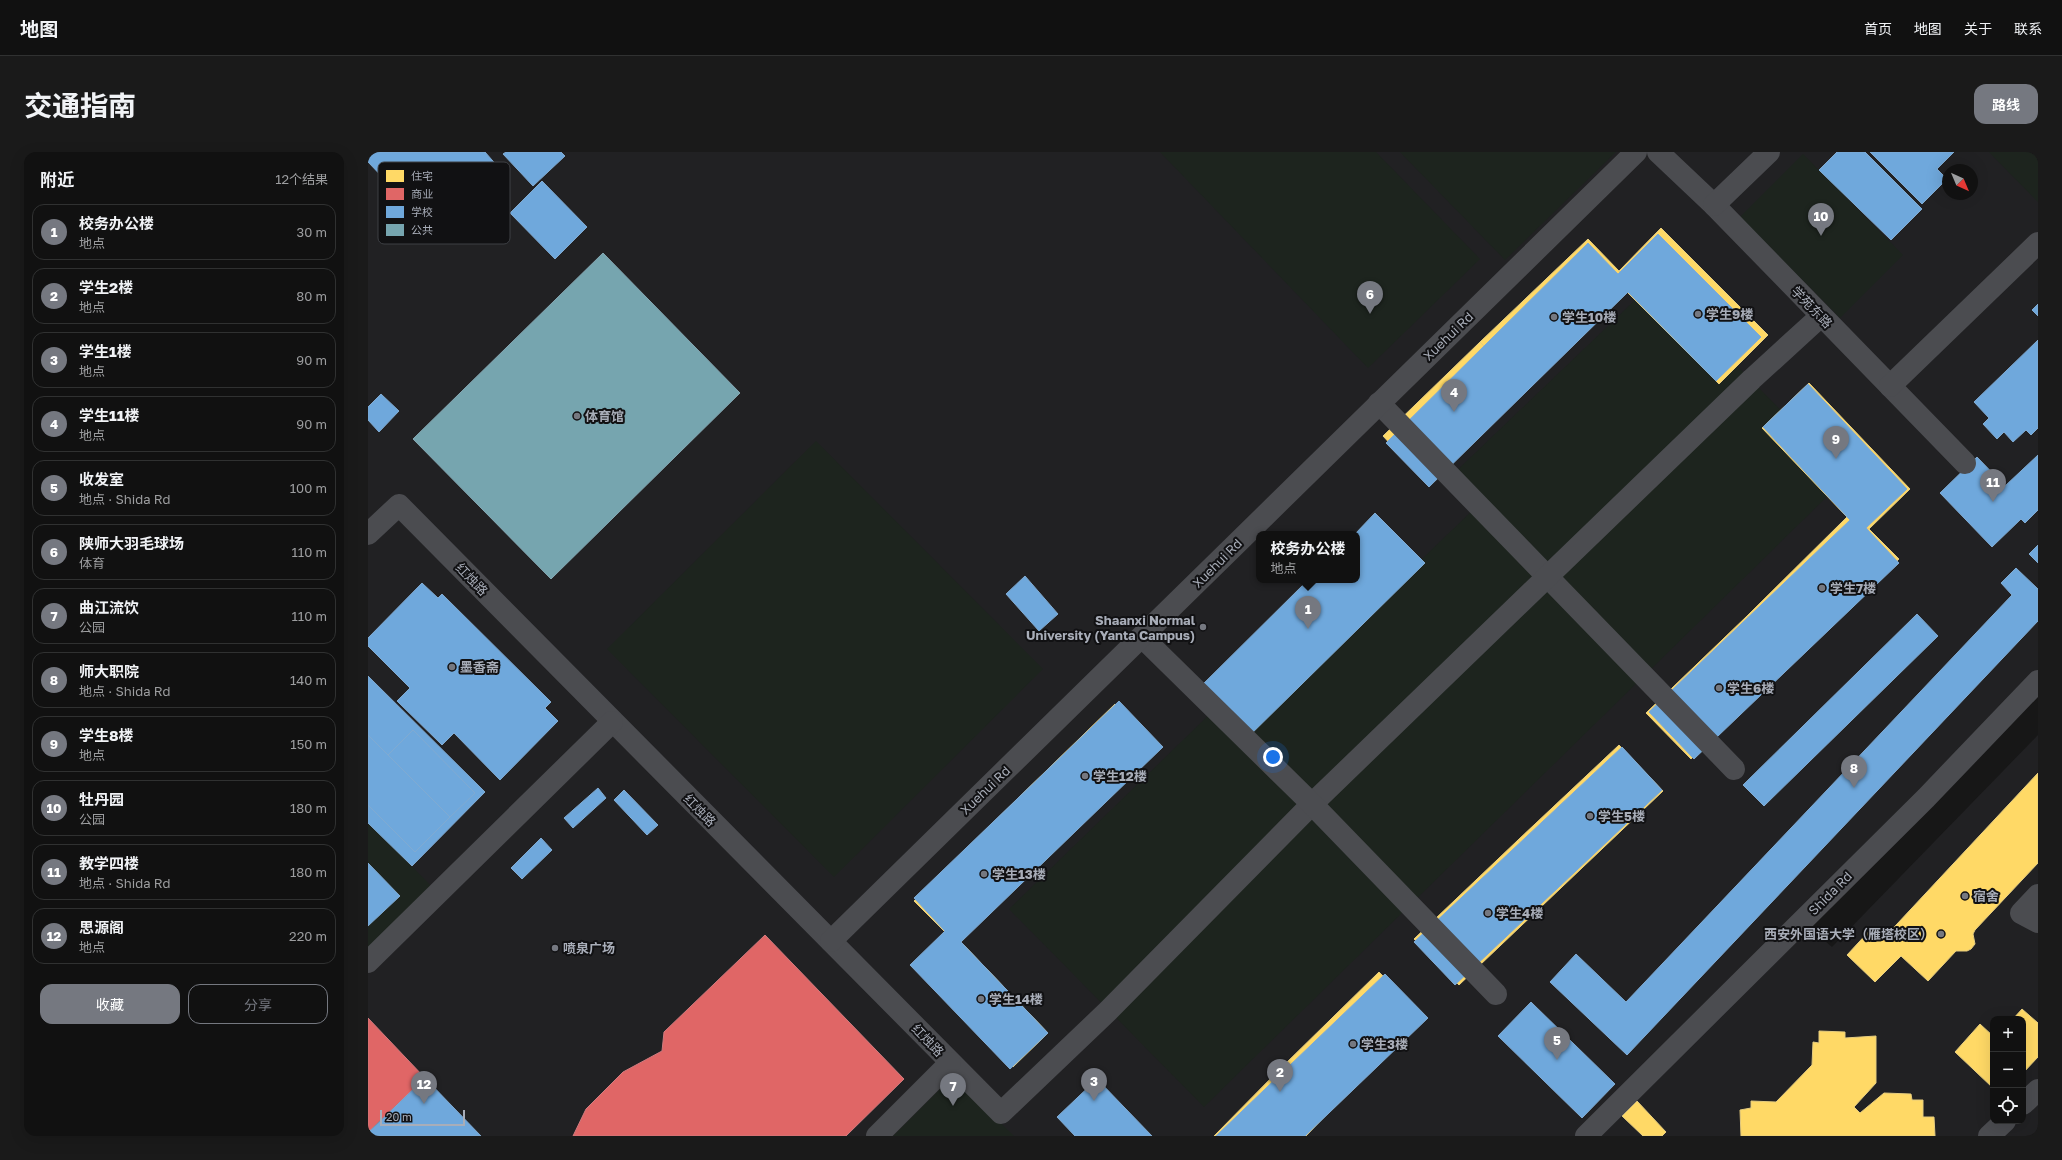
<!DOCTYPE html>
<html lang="zh">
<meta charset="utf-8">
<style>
body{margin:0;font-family:"Golos Text","Noto Sans SC",sans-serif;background:#1a1a1a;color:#f1f3f6}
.controls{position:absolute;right:12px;bottom:12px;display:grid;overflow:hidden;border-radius:8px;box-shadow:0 4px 16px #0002}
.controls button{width:36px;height:36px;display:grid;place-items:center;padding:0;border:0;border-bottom:1px solid #303131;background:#111;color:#f1f3f6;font:20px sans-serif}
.compass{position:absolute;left:1574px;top:12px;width:36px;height:36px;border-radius:50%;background:#111;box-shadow:0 4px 16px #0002;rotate:136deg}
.scale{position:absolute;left:12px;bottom:10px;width:85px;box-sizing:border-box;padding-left:4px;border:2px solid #a8adb8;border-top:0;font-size:11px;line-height:14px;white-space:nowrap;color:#a8adb8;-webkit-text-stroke:3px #111113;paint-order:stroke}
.you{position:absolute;left:905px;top:605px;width:14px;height:14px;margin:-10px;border:3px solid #fff;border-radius:50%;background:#1a73e8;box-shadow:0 0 0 6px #1a73e833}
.badge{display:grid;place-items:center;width:26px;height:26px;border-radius:50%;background:#757880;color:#fff;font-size:13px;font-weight:700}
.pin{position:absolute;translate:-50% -33px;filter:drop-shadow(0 1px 2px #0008)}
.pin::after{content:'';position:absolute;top:21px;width:14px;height:12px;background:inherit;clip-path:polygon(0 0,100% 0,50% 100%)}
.popup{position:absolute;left:888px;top:379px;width:104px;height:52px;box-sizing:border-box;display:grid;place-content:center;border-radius:8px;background:#111;filter:drop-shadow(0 1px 3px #0005);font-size:13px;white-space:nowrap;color:#9c9d9f}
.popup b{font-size:15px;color:#f1f3f6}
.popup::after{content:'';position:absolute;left:50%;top:100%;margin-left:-8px;border:8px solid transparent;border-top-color:#111}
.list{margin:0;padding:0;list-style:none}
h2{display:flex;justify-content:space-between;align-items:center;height:52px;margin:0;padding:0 16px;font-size:17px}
h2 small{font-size:13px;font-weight:400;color:#9c9d9f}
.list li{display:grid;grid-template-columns:26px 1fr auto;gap:12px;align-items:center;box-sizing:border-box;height:56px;margin:0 8px 8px;padding:0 8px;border:1px solid #303131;border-radius:12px}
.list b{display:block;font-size:15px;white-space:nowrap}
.list p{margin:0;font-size:13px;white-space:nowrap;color:#9c9d9f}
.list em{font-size:13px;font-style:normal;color:#9c9d9f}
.actions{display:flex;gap:8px;padding:12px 16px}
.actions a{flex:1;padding:9px 0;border:1px solid #757880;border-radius:12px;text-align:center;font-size:14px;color:#757880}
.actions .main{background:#757880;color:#fff}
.icon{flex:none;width:22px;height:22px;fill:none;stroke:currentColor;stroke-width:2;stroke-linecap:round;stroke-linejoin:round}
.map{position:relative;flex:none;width:1670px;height:984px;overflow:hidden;border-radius:12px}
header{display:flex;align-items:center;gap:24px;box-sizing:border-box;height:56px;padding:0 20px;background:#111;border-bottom:1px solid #303131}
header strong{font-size:19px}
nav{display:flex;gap:22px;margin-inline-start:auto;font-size:14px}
.intro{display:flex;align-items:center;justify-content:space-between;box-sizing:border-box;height:96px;padding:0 24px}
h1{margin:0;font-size:28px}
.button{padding:10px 18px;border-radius:12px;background:#757880;color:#fff;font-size:14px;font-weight:700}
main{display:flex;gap:24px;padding:0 24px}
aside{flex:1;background:#111;border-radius:12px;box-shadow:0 4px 16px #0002}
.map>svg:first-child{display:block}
.built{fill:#212123;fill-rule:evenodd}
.green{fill:#1d241e}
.homes{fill:#ffd966;stroke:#e5cc7f}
.shops{fill:#e06666;stroke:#cf7b7f}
.schools{fill:#6fa8dc;stroke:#80aad1}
.public{fill:#76a5af;stroke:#85a7b2}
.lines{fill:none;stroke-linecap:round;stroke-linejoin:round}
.minor{stroke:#4b4c50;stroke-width:22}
.poi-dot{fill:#757880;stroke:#111113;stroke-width:1.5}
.labels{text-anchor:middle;stroke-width:4;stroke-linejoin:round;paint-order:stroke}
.street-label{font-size:13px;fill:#a8adb8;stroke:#111113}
.poi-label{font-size:13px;font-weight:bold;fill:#a8adb8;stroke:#111113;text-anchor:start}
.key{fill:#111113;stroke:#3e4045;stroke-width:1}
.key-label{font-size:11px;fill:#a8adb8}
</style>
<header>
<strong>地图</strong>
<nav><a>首页</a><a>地图</a><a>关于</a><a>联系</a></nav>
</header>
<div class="intro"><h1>交通指南</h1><a class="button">路线</a></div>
<main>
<aside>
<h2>附近<small>12个结果</small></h2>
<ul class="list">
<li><span class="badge">1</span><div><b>校务办公楼</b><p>地点</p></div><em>30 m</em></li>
<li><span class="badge">2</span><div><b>学生2楼</b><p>地点</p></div><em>80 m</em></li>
<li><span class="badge">3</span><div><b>学生1楼</b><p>地点</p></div><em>90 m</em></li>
<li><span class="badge">4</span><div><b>学生11楼</b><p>地点</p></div><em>90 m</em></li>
<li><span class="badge">5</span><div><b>收发室</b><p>地点 · Shida Rd</p></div><em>100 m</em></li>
<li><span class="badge">6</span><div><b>陕师大羽毛球场</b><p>体育</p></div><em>110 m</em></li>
<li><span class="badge">7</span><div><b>曲江流饮</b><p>公园</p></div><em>110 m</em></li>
<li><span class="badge">8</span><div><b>师大职院</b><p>地点 · Shida Rd</p></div><em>140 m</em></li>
<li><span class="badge">9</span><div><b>学生8楼</b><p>地点</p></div><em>150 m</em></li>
<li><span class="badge">10</span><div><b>牡丹园</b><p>公园</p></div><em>180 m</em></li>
<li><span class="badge">11</span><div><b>教学四楼</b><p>地点 · Shida Rd</p></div><em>180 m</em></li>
<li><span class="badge">12</span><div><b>思源阁</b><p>地点</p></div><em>220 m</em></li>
</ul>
<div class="actions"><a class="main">收藏</a><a>分享</a></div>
</aside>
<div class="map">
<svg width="1670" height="984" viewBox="0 0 1670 984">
<rect width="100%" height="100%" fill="#171717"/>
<!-- built -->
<path class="built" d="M0,0H1670V523L1434,769L1464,795L1670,583V984H0ZM1580,18H1604V42H1580ZM891,382H989V428H891ZM1625,867H1655V969H1625Z"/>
<!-- green -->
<g class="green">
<polygon points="792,0 1008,0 1112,107 1000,216"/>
<polygon points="1032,0 1248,0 1137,108"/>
<polygon points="1621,0 1670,0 1670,50"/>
<polygon points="1435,2 1535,103 1472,166 1372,65"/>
<polygon points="1286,130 1479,325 836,955 641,757 848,556 872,582 1109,354 1082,325"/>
<polygon points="448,289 675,517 466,725 239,497"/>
<polygon points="0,669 65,736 0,798"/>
<polygon points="585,924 646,984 525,984"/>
</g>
<!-- homes -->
<g class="homes">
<polygon points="1293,76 1400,183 1351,232 1259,140 1251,119"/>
<polygon points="1220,87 1251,119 1259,140 1158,237 1112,190"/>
<polygon points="1112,190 1158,237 1058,331 1015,284"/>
<polygon points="1441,231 1542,337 1501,377 1479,365 1394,276"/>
<polygon points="1479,365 1501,377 1531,407 1424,511 1379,464"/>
<polygon points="1379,464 1424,511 1323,607 1278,561"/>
<polygon points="747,552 790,596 687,696 644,652"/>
<polygon points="1251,593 1295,639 1194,735 1150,688"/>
<polygon points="1670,621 1670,711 1607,778 1605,782 1607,792 1603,797 1599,799 1588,799 1560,829 1533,804 1507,830 1479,803 1503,777 1515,787"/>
<polygon points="644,652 687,696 591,788 579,782 546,749"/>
<polygon points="1150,688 1194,735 1091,833 1046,787"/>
<polygon points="579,782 591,788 680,881 645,915 546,813"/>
<polygon points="1011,820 1057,867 958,963 913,916"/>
<polygon points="1654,857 1670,871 1670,905 1655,921 1655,867 1645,867"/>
<polygon points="1612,872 1625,884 1625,936 1587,900"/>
<polygon points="1451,879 1477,880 1477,886 1508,884 1508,931 1486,955 1492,961 1516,941 1543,942 1544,948 1555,948 1555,965 1566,965 1567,984 1373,984 1372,958 1383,956 1383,949 1408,950 1444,913 1445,890 1451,891"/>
<polygon points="913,916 958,963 938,984 846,984"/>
<polygon points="726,932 779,984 709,984 692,967"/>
<polygon points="1269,949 1298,980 1294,984 1275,984 1254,964"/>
</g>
<!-- shops -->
<g class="shops">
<polygon points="397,783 536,927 478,984 205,984 218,957 255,920 294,899 296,880"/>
<polygon points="0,866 57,926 2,978 0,976"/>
</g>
<!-- schools -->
<g class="schools">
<polygon points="0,0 117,0 131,16 66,79 0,10"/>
<polygon points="138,0 193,0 197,4 165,34 135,2"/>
<polygon points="1469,0 1497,0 1554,57 1523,88 1451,18"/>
<polygon points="1502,0 1586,0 1569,17 1579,27 1554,52"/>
<polygon points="174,29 219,75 187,107 142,61"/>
<polygon points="1290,82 1393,185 1348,229 1260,140 1061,335 1018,291 1220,91 1250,122"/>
<polygon points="1670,152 1670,164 1664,158"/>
<polygon points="1670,188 1670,276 1663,283 1658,278 1645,290 1636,280 1629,287 1615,272 1621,266 1606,250"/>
<polygon points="1440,232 1539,337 1498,376 1531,411 1326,607 1281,560 1482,368 1395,275"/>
<polygon points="13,242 31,259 11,280 0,268 0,255"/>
<polygon points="1670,303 1670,358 1657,371 1653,367 1624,395 1572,341 1609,305 1637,334"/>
<polygon points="1007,361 1057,411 872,593 823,544 940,428 989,428 989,382 987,382"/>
<polygon points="1670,393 1670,411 1661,402"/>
<polygon points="1648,416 1670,437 1670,469 1259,903 1182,830 1208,802 1258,850 1644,443 1633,431"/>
<polygon points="657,424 690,462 671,479 638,442"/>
<polygon points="54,431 70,446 74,442 183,550 177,556 190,569 132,628 86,581 74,593 29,549 42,536 0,494 0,486"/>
<polygon points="1549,462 1570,484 1396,654 1375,633"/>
<polygon points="0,524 117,640 44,714 0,671"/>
<polygon points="751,549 795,595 593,790 680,881 642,917 542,813 577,779 546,746"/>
<polygon points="45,578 107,641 82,665 20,603"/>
<polygon points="0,583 82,665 47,700 0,653"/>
<polygon points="1254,595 1294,638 1087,833 1046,790"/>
<polygon points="230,636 238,646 205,676 196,666"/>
<polygon points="256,638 290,673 279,683 246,648"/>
<polygon points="173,686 184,698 154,727 143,716"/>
<polygon points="0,711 32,744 0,774"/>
<polygon points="1017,822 1060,866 937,984 848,984"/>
<polygon points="1163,850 1247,932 1214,966 1130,884"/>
<polygon points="57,926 113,984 0,984 0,981"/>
<polygon points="729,927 784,984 707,984 689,965"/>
</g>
<!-- public -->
<polygon class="public" points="235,101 372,241 183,427 45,287"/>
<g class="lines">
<!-- minor -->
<g class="minor">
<polyline points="1290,0 1346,53 1597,311"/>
<polyline points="1346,53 1401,0"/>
<polyline points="1522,234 1670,91"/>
<polyline points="1011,251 1366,617"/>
<polyline points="0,382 31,353 633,961 740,859 944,652 1384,227 1453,164"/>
<polyline points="774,485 944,652 1128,842"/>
<polyline points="1670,743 1653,761 1670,770"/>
<polyline points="463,789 1268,0"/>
<polyline points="0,810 244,570"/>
<polyline points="1655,952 1670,938"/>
<polyline points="509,984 582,911"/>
<polyline points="1218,984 1558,646 1670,529"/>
<polyline points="1621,984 1637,969"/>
</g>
</g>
<!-- markers -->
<g class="poi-dot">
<circle cx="1330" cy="162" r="4"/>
<circle cx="1186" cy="165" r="4"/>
<circle cx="209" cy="264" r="4"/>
<circle cx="1454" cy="436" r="4"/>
<circle cx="835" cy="475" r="4"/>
<circle cx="84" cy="515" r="4"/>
<circle cx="1351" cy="536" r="4"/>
<circle cx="717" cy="624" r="4"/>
<circle cx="1222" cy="664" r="4"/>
<circle cx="616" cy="722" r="4"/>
<circle cx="1597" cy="744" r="4"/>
<circle cx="1120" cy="761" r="4"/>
<circle cx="1573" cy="782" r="4"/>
<circle cx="187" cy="796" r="4"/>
<circle cx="613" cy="847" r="4"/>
<circle cx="985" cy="892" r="4"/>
</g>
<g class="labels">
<!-- street labels -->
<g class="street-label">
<text transform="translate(1444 155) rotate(46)" y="5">学苑东路</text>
<text transform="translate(1080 184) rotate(-44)" y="5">Xuehui Rd</text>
<text transform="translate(849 411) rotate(-45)" y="5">Xuehui Rd</text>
<text transform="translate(104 427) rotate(46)" y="5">红烛路</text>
<text transform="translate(617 638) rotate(-44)" y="5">Xuehui Rd</text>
<text transform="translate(332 658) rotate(45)" y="5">红烛路</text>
<text transform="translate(1462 741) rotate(-45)" y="5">Shida Rd</text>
<text transform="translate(560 888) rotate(46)" y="5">红烛路</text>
</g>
<!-- poi labels -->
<g class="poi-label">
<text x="1338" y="167">学生9楼</text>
<text x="1194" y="170">学生10楼</text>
<text x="217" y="269">体育馆</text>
<text x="1462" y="441">学生7楼</text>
<text x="827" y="473" text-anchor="end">Shaanxi Normal<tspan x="827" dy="15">University (Yanta Campus)</tspan></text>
<text x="92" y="520">墨香斋</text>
<text x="1359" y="541">学生6楼</text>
<text x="725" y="629">学生12楼</text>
<text x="1230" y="669">学生5楼</text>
<text x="624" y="727">学生13楼</text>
<text x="1605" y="749">宿舍</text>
<text x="1128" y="766">学生4楼</text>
<text x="1565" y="787" text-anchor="end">西安外国语大学（雁塔校区）</text>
<text x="195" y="801">喷泉广场</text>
<text x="621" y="852">学生14楼</text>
<text x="993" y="897">学生3楼</text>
</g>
</g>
<!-- legend -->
<rect x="10" y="10" width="132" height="82" rx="6" class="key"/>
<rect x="18" y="18" width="18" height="12" fill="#ffd966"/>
<rect x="18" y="36" width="18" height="12" fill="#e06666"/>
<rect x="18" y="54" width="18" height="12" fill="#6fa8dc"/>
<rect x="18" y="72" width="18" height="12" fill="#76a5af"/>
<g class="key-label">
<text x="43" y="28">住宅</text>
<text x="43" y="46">商业</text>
<text x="43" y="64">学校</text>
<text x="43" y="82">公共</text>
</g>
</svg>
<div class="controls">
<button>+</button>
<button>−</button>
<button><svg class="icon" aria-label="locate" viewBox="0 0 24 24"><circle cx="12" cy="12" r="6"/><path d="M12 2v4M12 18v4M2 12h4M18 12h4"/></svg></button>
</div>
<svg class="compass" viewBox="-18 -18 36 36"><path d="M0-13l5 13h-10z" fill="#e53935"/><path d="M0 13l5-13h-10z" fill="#9c9d9f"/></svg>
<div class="scale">20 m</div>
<div class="you"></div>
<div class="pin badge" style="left:940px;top:477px">1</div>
<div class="popup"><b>校务办公楼</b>地点</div>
<div class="pin badge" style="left:912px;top:940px">2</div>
<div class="pin badge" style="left:726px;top:949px">3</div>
<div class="pin badge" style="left:1086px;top:260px">4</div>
<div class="pin badge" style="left:1189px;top:908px">5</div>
<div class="pin badge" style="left:1002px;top:162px">6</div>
<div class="pin badge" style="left:585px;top:954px">7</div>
<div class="pin badge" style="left:1486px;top:636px">8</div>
<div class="pin badge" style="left:1468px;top:307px">9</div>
<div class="pin badge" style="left:1453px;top:84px">10</div>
<div class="pin badge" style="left:1625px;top:350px">11</div>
<div class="pin badge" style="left:56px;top:952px">12</div>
</div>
</main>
